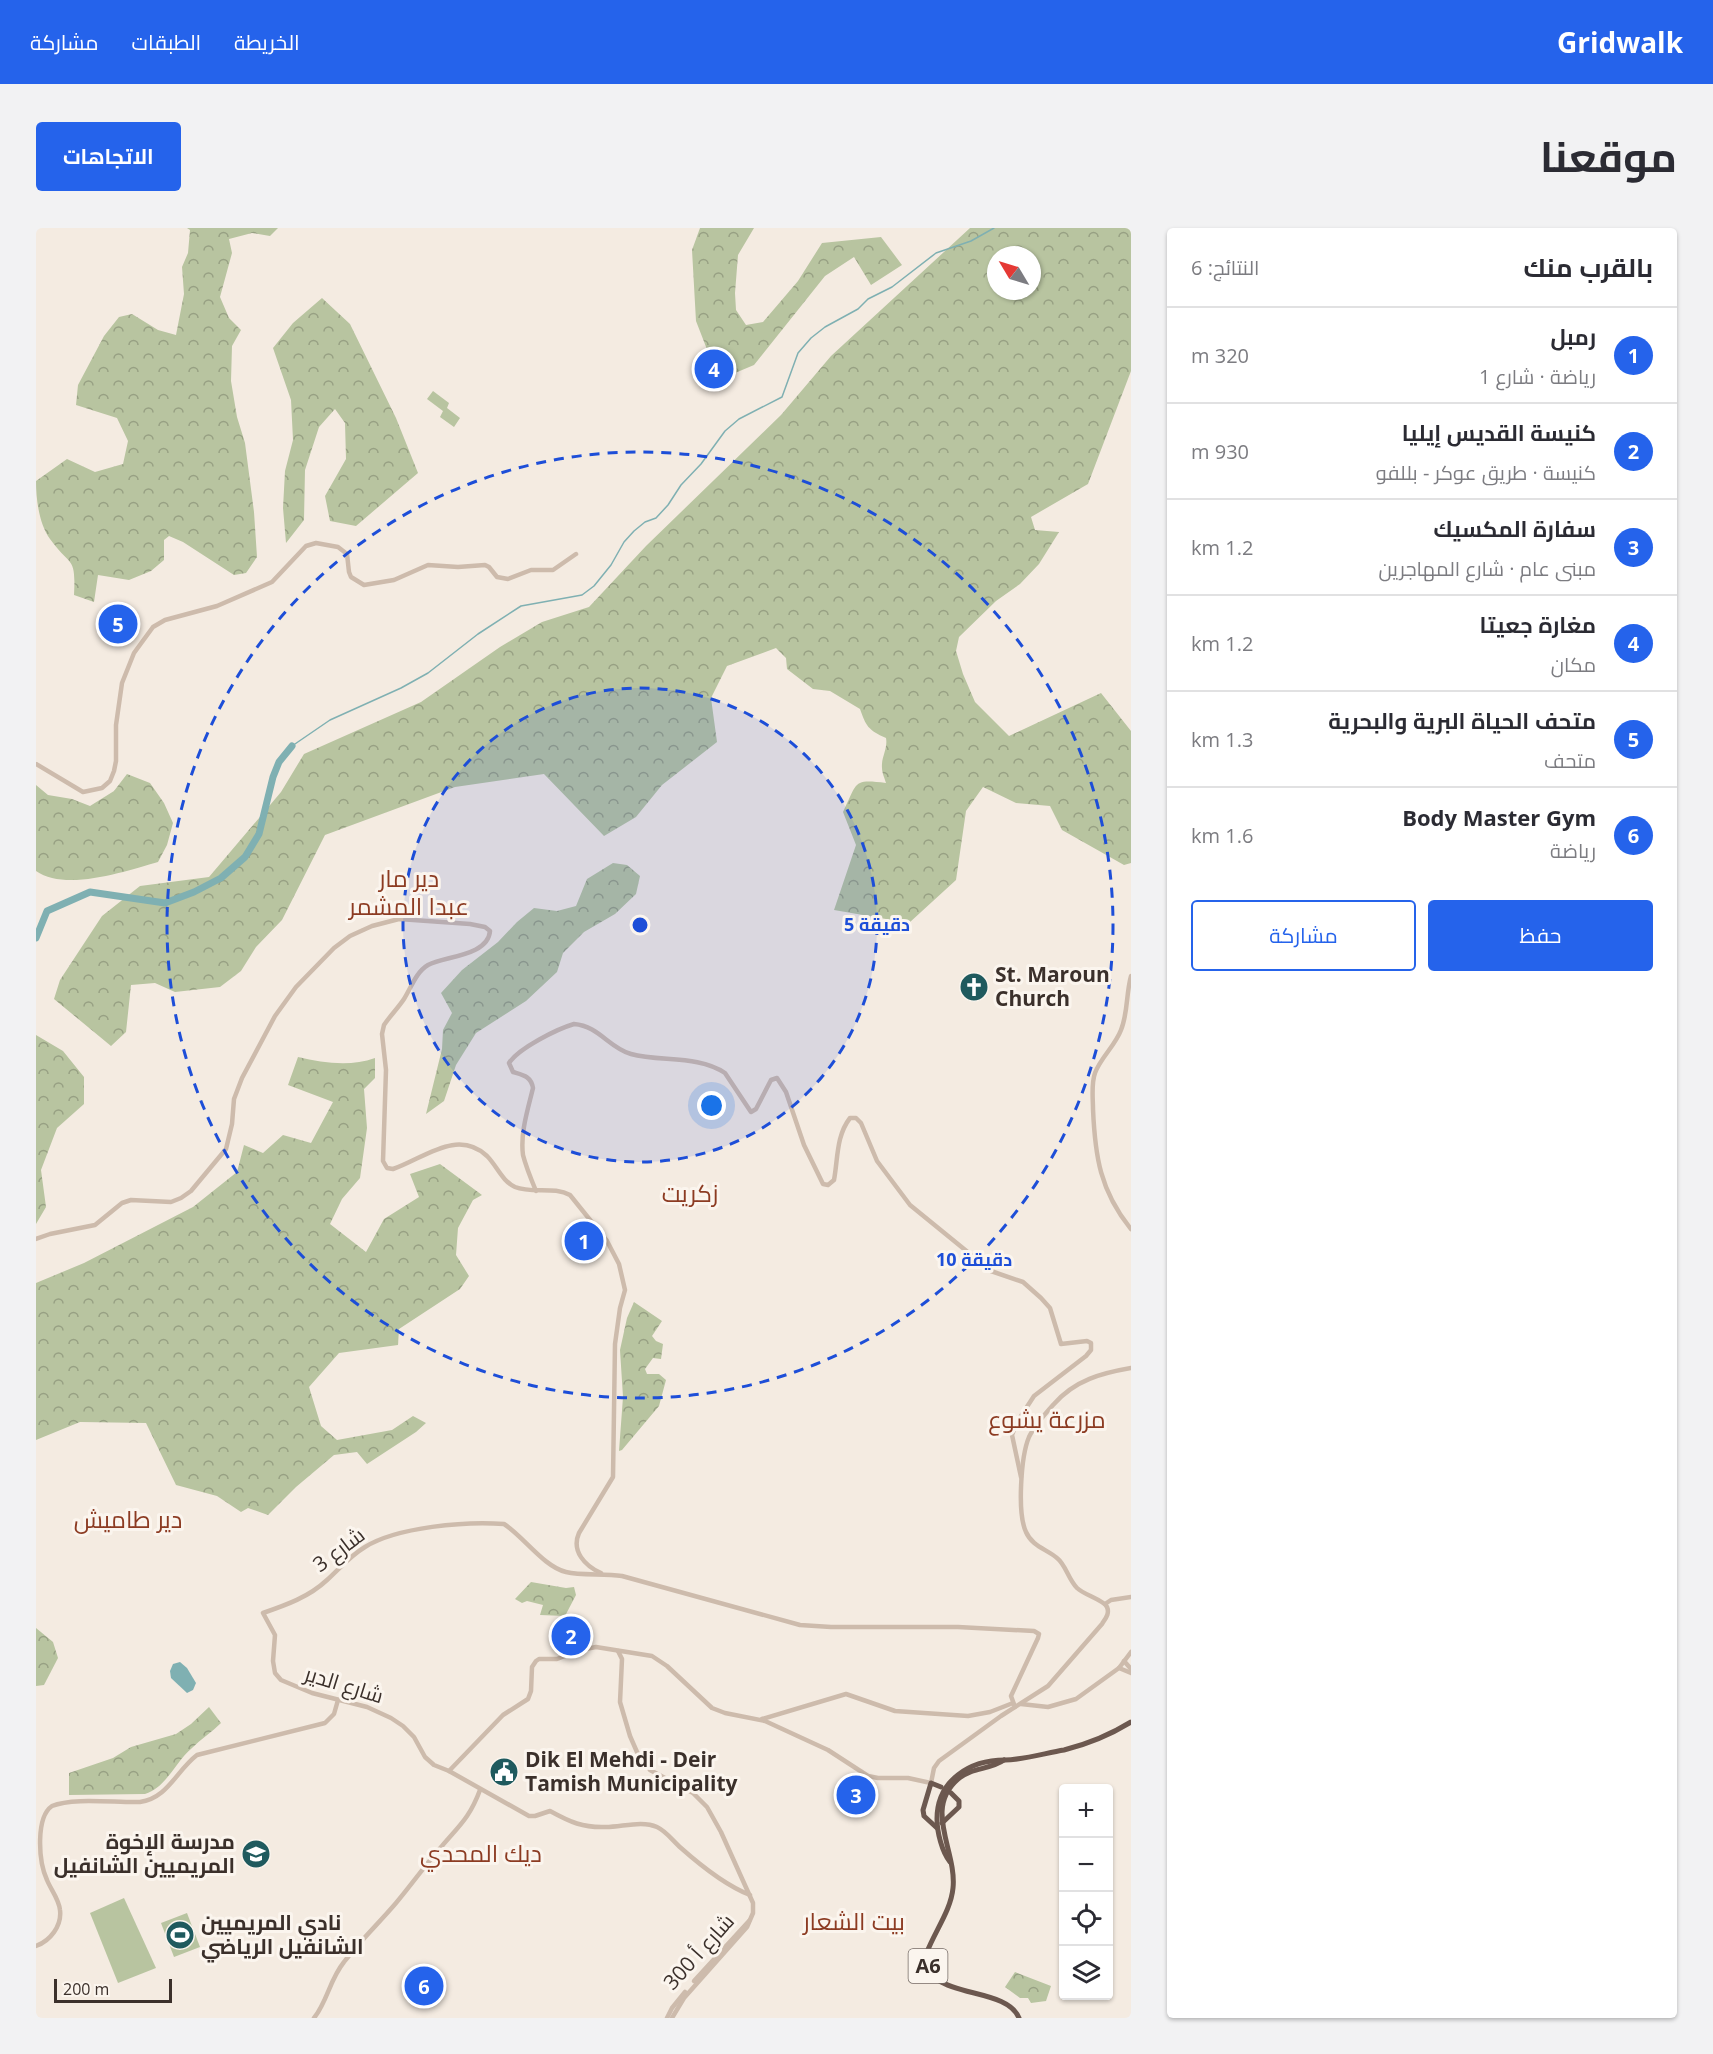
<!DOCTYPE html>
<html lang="ar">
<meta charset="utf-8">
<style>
body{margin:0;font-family:"Open Sans",Cairo,sans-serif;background:#f2f2f3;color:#2b2b33;direction:rtl}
.controls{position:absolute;right:18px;bottom:18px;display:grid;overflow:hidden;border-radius:6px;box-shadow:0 2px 4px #0004}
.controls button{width:54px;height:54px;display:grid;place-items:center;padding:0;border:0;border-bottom:2px solid #e1e1e2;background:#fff;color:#2b2b33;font:30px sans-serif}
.compass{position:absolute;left:951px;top:18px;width:54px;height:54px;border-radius:50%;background:#fff;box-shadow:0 2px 4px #0004;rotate:308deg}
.scale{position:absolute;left:18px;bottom:15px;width:118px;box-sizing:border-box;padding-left:6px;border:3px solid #3b302b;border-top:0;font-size:16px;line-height:21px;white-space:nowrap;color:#3b302b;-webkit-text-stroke:4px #fbf5ee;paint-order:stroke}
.you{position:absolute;left:676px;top:878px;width:21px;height:21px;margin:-15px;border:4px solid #fff;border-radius:50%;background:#1a73e8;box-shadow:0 0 0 9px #1a73e833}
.badge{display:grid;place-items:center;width:39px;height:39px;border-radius:50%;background:#2563eb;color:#fff;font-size:20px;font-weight:700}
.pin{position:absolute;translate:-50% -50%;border:3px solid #fff;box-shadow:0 2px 6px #0006}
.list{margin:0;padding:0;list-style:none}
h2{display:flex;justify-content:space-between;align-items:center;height:78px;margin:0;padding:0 24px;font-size:26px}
h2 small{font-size:20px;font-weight:400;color:#7c7c81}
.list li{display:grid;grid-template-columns:39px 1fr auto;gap:18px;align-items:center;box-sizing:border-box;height:96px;padding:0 24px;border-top:2px solid #e1e1e2}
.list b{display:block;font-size:22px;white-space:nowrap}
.list p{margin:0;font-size:20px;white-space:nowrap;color:#7c7c81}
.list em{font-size:20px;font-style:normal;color:#7c7c81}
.actions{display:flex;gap:12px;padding:18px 24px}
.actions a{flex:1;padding:14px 0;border:2px solid #2563eb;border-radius:6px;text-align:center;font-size:21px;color:#2563eb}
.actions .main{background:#2563eb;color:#fff}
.icon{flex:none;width:33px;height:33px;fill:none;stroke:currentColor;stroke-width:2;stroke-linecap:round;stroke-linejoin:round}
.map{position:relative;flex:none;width:1095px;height:1790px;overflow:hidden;direction:ltr;border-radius:6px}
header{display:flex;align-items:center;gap:36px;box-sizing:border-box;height:84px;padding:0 30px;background:#2563eb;color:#fff}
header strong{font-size:28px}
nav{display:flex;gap:33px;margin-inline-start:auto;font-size:21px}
.intro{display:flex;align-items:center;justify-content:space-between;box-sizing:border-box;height:144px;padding:0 36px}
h1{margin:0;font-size:42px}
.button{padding:15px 27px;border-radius:6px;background:#2563eb;color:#fff;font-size:21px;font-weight:700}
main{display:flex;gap:36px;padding:0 36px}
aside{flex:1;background:#fff;border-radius:6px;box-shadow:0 2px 4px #0004}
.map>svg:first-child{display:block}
.forest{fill:url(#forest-crowns);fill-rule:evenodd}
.park{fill:#b8c4a0}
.water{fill:#7fb0b2}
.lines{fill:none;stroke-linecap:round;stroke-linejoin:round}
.stream{stroke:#7fb0b2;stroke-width:1.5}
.river{stroke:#7fb0b2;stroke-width:7}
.tertiary{stroke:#cdbbac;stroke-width:4.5}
.trunk{stroke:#6c584f;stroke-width:5}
.ring{fill:none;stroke:#1d4ed8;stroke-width:3;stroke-dasharray:10 8}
.labels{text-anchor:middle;stroke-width:6;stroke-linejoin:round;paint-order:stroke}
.shield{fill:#fbf5ee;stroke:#756b66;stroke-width:1.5}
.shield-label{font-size:20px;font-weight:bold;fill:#3b302b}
.poi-label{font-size:21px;font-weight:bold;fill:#3b302b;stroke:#fbf5ee;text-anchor:start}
.street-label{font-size:21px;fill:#3b302b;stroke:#fbf5ee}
.quarter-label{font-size:24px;fill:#8c3b22;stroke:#fbf5ee}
.centre{fill:#1d4ed8;stroke:#fbf5ee;stroke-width:3}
.ring-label{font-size:18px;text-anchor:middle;font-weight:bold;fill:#1d4ed8;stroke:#fbf5ee;stroke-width:6;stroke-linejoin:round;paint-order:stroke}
</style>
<header>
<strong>Gridwalk</strong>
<nav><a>الخريطة</a><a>الطبقات</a><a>مشاركة</a></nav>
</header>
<div class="intro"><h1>موقعنا</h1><a class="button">الاتجاهات</a></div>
<main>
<aside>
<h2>بالقرب منك<small>النتائج: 6</small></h2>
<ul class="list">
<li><span class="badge">1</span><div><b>رمبل</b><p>رياضة · شارع 1</p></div><em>320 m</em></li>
<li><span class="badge">2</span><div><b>كنيسة القديس إيليا</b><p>كنيسة · طريق عوكر - بللفو</p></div><em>930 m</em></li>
<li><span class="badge">3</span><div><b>سفارة المكسيك</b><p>مبنى عام · شارع المهاجرين</p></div><em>1.2 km</em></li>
<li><span class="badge">4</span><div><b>مغارة جعيتا</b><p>مكان</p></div><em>1.2 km</em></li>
<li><span class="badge">5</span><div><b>متحف الحياة البرية والبحرية</b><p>متحف</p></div><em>1.3 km</em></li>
<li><span class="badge">6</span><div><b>Body Master Gym</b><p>رياضة</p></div><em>1.6 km</em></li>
</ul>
<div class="actions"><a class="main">حفظ</a><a>مشاركة</a></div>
</aside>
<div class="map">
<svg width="1095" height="1790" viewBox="0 0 1095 1790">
<defs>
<pattern id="forest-crowns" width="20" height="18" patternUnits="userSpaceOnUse" patternTransform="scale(1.5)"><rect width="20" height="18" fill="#b8c4a0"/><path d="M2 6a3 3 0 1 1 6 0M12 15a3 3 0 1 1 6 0" fill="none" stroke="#97a083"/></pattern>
</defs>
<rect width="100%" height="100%" fill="#f4ebe1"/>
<!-- forest -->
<g class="forest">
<path d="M151,0H242L234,8L216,5L193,11L196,25L184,69L193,90L205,102L196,118L195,153L201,189L209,215L218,284L221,329L210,345L198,347L147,314L133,308L128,312V332L115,343L93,352L62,347L58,374L38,367C40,327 35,340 14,311C3,296 0,271 0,253L31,231L59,244L87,236L92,213L81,190L40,177L42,157L68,108L83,89L96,86L122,102L140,107L148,66L146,39L152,25L154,2Z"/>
<polygon points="664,0 718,0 702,27 699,65 700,82 710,97 727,94 762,53 786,15 845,9 866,37 835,57 818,29 789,48 718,137 699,145 672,124 660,93 656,22"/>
<path d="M934,0H1095V143L1052,256L995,289L999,302L1023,304L1003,336L984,356L960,373L923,409L920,423L927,446L939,474L973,508L1065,465L1095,503V635L1088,637L1026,602L1014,578L980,575L947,559L930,583L920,652L873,695L798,682L820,617L807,584C822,554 816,551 850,555C849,551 846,545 846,540C845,529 852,521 850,510C832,502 830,498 824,481L794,463L777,461L751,441L750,430L740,420L691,438L675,470L681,514L626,557L600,589L568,608L508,546L419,559L289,607L246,692L220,719L205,743L184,759L139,764L119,755L95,757L90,804L75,818L18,771L24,752L66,688L104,658L173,649L245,564L268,526L385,474L464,419L506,394L553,379L610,318L745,187L795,128ZM960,27H996V63H960Z"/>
<polygon points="286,70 314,96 360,190 382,245 320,298 294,293 289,268 310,231 309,195 299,181 283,199 269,242 268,292 250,315 247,280 249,243 257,212 255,172 237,120 257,95"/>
<path d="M91,546L114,555L128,575L137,595L131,617L122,634C90,643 30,664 0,643V557L12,567L36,571L54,578L78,563Z"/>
<polygon points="577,635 591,637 604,648 600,666 579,686 548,704 527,725 521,744 490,773 440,805 420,837 408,873 390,886 406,821 407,802 416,785 405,765 426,742 462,714 481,694 498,680 521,683 540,678 551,651"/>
<polygon points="0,807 27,823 48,849 48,876 21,900 5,942 10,979 0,996"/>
<path d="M262,829C288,835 314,839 339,830V850L328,861L331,900L324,950L306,971L294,996L330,1024L348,991L383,969L374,946L404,936L446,967L437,972L422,1000L420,1027L433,1048L424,1061L363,1101L362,1117L303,1125L273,1159L285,1198L301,1212L356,1202L377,1188L390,1195L380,1204L331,1236L321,1224L298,1227L260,1259L232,1287L212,1280L205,1284L181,1268L140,1257L110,1195L44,1194L0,1212V1055L48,1035L157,979L201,944L208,917L227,925L247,907L275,915L297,874L252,857Z"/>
<polygon points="598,1074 626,1093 616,1108 620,1113 627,1116 625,1131 617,1130 609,1141 611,1146 623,1146 630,1152 623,1178 586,1222 583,1223 587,1169 584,1122 591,1090"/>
<polygon points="495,1354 530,1360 538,1359 540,1367 529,1388 504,1387 507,1377 491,1373 486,1375 479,1371"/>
<polygon points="0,1400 17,1414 22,1430 8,1457 0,1458"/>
<path d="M173,1479L185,1495C176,1504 165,1511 156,1520C139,1534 131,1559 109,1566L33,1567V1545L77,1530L95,1519L140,1506L155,1496Z"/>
<polygon points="979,1744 1015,1758 1010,1773 995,1775 992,1770 984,1770 969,1759"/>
</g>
<!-- park -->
<g class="park">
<polygon points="397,163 413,175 411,180 424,190 418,199 404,189 407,183 391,171"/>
<polygon points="88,1670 120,1740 82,1755 54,1685"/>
<polygon points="151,1685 164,1719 138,1729 125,1695"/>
</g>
<!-- water -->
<polygon class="water" points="144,1434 151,1440 160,1455 157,1462 151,1465 135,1450 134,1443 137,1436"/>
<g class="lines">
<!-- stream -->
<polyline class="stream" points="256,518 294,492 365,460 392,445 442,406 485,378 546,367 558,358 575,337 588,314 598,303 609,294 620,290 632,277 645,257 665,236 689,203 703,191 746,169 762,125 775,110 789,99 822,81 832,71 856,59 900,25 935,13 958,0"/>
<!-- river -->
<polyline class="river" points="0,710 11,683 54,664 129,675 158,664 185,650 209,629 223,606 237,549 243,534 256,518"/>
<!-- tertiary -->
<g class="tertiary">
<polyline points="0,536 47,564 66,560 74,553 78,543 80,533 80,497 86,455 98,425 117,399 129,392 181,378 236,354 270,318 280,315 302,319 311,326 313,344 315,349 328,357 358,352 392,337 422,339 449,337 453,339 461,349 472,351 495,342 517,342 540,326"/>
<path d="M1095,748C1090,766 1092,785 1085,802C1079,818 1065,829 1059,845C1055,856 1057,870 1057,881C1059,928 1064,963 1095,1001"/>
<path d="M500,963C495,951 490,939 487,927C484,905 492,881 497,860C495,848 487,847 477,844L473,835C483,820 521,801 538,796C563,798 573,820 595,826C625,834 662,827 689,845L715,884L720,881L735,852L741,850L750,864L768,917L787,956L792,957L798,952C802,931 800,908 814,890H820L825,895L841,933L874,977L955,1043L987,1054L1005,1070L1014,1080L1025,1116L1051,1113L1055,1115V1122L1050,1128L998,1168L981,1194L976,1207L985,1249"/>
<path d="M0,1011L14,1006L59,997L86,975L95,972L135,974L145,970L155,963L190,921L196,896L198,871L206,850L239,788L260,759L298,720L314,708L336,698L363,691L434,696L449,699L454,703C452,728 409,728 392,737C380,744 375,760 368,771C362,780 354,788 348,797L346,806L350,842L347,933L351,940L357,941C387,931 421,900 451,928C461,938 466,953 479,959C496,966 518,958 534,967L571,1013L583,1036L589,1062L584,1080L579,1116L577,1249L543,1305C535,1323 549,1338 565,1345"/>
<polyline points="1069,1376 1075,1372 1095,1369"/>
<polyline points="582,1423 586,1431 584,1474 594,1508 601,1524 614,1542 657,1565 671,1579 685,1604 717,1675 717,1685 711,1699 648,1770 636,1790"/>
<polyline points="1088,1433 1095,1441"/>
<polyline points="1083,1440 1095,1445"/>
<polyline points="985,1476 1012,1479 1040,1471 1083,1440 1095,1424"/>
<polyline points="726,1491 810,1466 859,1483 932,1488 954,1484 977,1475"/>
<path d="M413,1543L467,1487L492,1471L495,1463L496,1439L500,1433L503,1431H521L544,1422L560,1419L616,1428L631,1438L676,1480L689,1485L729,1493L792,1522L832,1548L842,1550H872L895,1555L898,1540L903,1533L965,1488L1012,1458L1066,1396C1069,1391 1074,1386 1071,1379C1068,1372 1048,1367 1041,1360C1032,1351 1030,1337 1021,1330C1010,1321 996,1318 990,1304C981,1285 985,1228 993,1209C999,1197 1009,1186 1018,1176C1039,1152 1066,1145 1095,1140"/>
<path d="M714,1667C691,1658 663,1636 645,1620C637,1613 630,1603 621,1599C606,1592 586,1599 570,1599C547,1600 534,1594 514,1583L499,1588H493L413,1543L398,1537L389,1529L378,1509L367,1498L355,1490L331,1479L276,1465L245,1452L239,1445L237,1433L239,1407L227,1385C250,1377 273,1369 291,1352C304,1340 314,1328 329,1319C361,1299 430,1293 468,1296C487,1308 508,1339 530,1344C546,1348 568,1345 586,1348L764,1397L795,1399H922L998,1403L1003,1406L1002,1410L975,1468L979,1479"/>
<path d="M0,1718C14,1713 26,1698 24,1682C23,1671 15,1662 11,1652C2,1632 0,1589 16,1578C37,1569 81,1575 104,1574C132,1570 140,1543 161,1527L289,1495L298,1486L302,1472"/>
<polyline points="658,1753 713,1693"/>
<path d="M278,1790C291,1774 294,1751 308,1734C324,1713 343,1695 360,1675C376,1656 390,1636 406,1618C424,1597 434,1589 444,1562"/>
<polyline points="631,1790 636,1780 649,1764"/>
</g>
<!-- trunk -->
<g class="trunk">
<path d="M968,1532C954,1542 936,1539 922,1551C887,1581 921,1623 917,1660C915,1682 899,1703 891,1724C883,1774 969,1755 983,1790"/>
<polyline points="906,1595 923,1579 923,1573 915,1565"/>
<polyline points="901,1600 888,1588 887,1582 895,1555 905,1559"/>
<path d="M914,1634C906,1624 901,1604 901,1591C901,1552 934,1532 969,1532C986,1532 1010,1525 1028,1522C1052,1516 1074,1507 1095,1494"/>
</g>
</g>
<!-- distance rings -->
<circle cx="604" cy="697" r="237" fill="#1d4ed8" fill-opacity=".12"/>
<g class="ring">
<circle cx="604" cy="697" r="237"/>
<circle cx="604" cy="697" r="473"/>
</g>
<!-- icons -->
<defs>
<g id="church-disc" transform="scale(1.5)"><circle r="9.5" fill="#1f5a5e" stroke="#fbf5ee"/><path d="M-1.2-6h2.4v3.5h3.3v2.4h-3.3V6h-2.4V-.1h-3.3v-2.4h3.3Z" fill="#fff"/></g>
<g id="civic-disc" transform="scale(1.5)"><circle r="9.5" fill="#1f5a5e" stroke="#fbf5ee"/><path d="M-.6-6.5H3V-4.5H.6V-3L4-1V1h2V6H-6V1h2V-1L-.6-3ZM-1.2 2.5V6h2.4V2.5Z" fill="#fff"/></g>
<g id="university-disc" transform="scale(1.5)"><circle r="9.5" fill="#1f5a5e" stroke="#fbf5ee"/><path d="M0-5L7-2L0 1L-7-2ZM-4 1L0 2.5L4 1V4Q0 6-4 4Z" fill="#fff"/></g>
<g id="stadium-disc" transform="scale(1.5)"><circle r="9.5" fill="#1f5a5e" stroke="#fbf5ee"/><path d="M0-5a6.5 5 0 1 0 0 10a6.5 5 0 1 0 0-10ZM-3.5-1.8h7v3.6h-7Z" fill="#fff"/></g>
</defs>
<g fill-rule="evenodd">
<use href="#church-disc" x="938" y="759"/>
<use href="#civic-disc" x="468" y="1544"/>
<use href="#university-disc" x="220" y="1626"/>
<use href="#stadium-disc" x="144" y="1707"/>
</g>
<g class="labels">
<!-- shield labels -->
<rect class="shield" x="872.5" y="1721" width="39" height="34" rx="4.5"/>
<g class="shield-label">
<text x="892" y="1745">A6</text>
</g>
<!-- poi labels -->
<g class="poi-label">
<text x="959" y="754">St. Maroun<tspan x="959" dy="24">Church</tspan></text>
<text x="489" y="1539">Dik El Mehdi - Deir<tspan x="489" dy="24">Tamish Municipality</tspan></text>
<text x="199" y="1621" text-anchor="end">مدرسة الإخوة<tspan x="199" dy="24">المريميين الشانفيل</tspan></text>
<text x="165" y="1702">نادي المريميين<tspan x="165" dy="24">الشانفيل الرياضي</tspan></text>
</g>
<!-- street labels -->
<g class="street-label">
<text transform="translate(303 1322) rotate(-37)" y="7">شارع 3</text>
<text transform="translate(308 1457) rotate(17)" y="7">شارع الدير</text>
<text transform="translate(663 1724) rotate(-48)" y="7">شارع أ 300</text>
</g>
<!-- quarter labels -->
<g class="quarter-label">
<text x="373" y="659">دير مار<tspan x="373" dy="28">عبدا المشمر</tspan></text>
<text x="654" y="974">زكريت</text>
<text x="1011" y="1200">مزرعة يشوع</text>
<text x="92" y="1300">دير طاميش</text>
<text x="445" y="1634">ديك المحدي</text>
<text x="818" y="1702">بيت الشعار</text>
</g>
</g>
<circle cx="604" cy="697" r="9" class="centre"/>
<g class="ring-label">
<text x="841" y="703">5 دقيقة</text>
<text x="938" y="1038">10 دقيقة</text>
</g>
</svg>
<div class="controls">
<button>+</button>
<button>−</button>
<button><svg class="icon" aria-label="locate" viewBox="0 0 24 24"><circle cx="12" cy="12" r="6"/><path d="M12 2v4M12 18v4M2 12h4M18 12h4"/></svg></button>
<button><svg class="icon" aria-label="layers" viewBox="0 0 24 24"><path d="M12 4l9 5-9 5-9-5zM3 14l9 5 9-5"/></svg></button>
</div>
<svg class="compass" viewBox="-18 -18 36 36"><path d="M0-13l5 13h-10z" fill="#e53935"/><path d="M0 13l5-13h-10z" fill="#7c7c81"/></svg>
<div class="scale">200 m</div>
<div class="you"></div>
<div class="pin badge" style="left:548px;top:1013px">1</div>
<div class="pin badge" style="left:535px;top:1408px">2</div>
<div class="pin badge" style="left:820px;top:1567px">3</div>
<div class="pin badge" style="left:678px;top:141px">4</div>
<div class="pin badge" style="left:82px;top:396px">5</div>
<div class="pin badge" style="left:388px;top:1758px">6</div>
</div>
</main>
